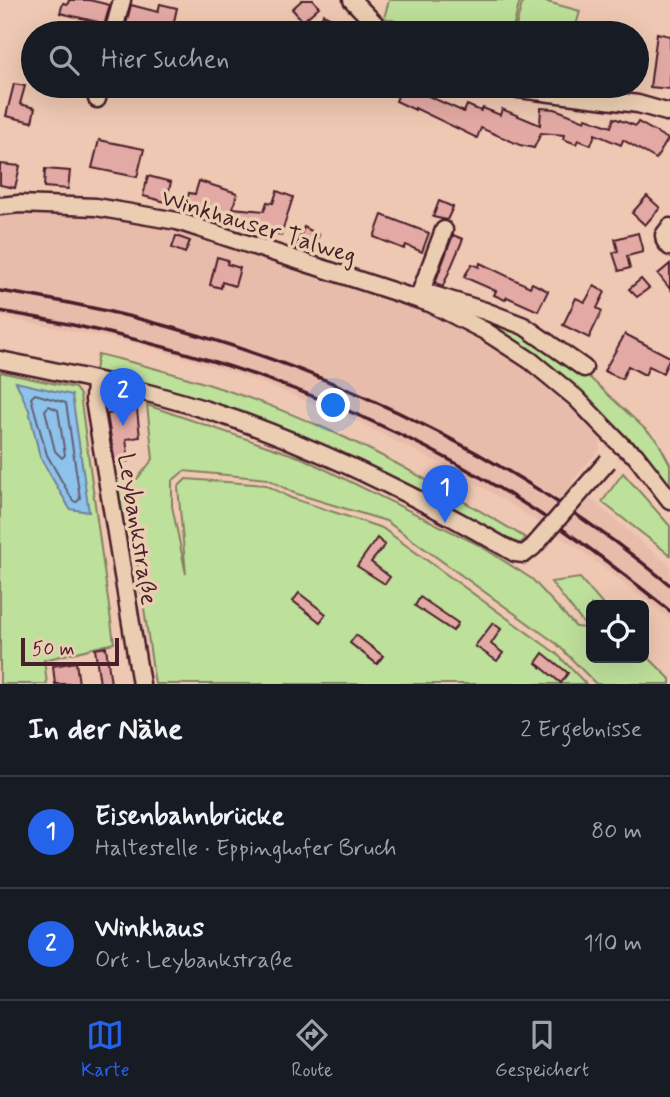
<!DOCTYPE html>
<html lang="de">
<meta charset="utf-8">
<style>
body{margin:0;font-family:Mynerve,sans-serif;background:#20242c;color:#f1f3f6}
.controls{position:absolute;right:21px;bottom:21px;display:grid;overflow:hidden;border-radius:10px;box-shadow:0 7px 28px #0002}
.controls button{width:63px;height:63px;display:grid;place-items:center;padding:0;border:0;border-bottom:2px solid #363941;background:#171b24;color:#f1f3f6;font:35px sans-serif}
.scale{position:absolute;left:21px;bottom:18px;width:98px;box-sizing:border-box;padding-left:7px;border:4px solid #4a1f2b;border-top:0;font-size:19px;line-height:24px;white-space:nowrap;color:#4a1f2b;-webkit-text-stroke:5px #ebceb2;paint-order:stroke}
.you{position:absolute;left:334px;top:406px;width:24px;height:24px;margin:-18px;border:5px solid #fff;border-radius:50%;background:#1a73e8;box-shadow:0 0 0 10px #1a73e833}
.badge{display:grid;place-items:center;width:46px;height:46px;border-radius:50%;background:#2563eb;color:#fff;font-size:23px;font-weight:700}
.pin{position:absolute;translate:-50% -58px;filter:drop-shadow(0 2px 4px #0008)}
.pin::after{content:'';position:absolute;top:37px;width:24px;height:21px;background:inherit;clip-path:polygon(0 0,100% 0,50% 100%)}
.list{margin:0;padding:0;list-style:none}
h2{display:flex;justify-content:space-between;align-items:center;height:91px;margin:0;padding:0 28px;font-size:30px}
h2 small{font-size:23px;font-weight:400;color:#9ea1a6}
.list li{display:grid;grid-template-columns:46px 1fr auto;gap:21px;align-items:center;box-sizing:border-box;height:112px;padding:0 28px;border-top:2px solid #363941}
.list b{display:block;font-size:26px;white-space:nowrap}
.list p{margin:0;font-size:23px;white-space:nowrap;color:#9ea1a6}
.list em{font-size:23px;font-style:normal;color:#9ea1a6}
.icon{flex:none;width:38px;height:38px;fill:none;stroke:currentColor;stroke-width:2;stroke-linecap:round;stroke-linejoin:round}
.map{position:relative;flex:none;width:670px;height:684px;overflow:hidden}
.search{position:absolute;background:#171b24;box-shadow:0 7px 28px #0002;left:21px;right:21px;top:21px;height:77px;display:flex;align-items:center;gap:18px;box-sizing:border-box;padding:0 24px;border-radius:38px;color:#9ea1a6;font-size:26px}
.sheet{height:315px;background:#171b24}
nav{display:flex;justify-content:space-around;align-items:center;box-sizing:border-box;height:98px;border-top:2px solid #363941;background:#171b24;font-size:19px;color:#9ea1a6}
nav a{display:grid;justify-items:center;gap:4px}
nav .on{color:#2563eb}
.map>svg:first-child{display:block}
.built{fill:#e8bcab}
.green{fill:#bde09a;stroke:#848062;stroke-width:2}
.water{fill:#8dc2eb;stroke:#72819e;stroke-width:2}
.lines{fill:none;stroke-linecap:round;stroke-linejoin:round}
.shore{stroke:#656078;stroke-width:2}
.building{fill:#e3aaa5;stroke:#4a1f2b;stroke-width:2}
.minor-casing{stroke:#4a1f2b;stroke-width:21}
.minor{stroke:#ebceb2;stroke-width:16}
.rail{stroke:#4a1f2b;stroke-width:3.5}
.minor-bridge-casing{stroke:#4a1f2b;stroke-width:21;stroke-linecap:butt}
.minor-bridge{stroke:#ebceb2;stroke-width:16}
.labels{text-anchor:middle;stroke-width:7;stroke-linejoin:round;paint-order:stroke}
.street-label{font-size:24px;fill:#4a1f2b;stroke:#ebceb2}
</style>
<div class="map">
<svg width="670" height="684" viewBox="0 0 670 684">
<rect width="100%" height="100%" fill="#eec8b2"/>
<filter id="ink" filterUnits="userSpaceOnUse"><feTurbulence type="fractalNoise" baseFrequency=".0143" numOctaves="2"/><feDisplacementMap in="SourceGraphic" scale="14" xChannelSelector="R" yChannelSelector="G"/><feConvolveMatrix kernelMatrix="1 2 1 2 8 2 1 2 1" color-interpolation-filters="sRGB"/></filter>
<g filter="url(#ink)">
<!-- built -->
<polygon class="built" points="0,211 112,215 179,227 435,311 515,355 572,402 600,437 600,449 571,482 670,566 670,619 578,548 518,509 466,477 359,422 242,375 139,344 0,317"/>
<!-- green -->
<g class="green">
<polygon points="389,0 520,0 512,33 443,33 384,18"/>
<polygon points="523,0 540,0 580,11 574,33 514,33"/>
<polygon points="440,303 491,317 528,336 588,376 657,440 670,464 670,486 634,444 571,386"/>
<path d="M98,354C179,373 259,398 335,433C401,463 463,501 526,538L521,543L513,542C421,491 328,443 228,409C185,394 139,383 95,370Z"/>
<polygon points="0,372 75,388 80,395 114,643 44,660 47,684 0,684"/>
<polygon points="147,405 302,458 479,545 532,579 576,627 587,628 551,582 580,578 603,605 591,605 591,658 644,658 644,653 670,679 670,684 596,684 557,644 386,521 294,493 268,479 184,471 172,481 172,506 186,574 178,487 186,479 266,485 291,498 382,528 557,654 586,684 155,684 130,512 120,510 116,479 137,479 153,459"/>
<polygon points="623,473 670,526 670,555 602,502"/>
</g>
<!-- water -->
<polygon class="water" points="16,382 72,395 89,512 70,509 40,457 29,410"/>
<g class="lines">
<!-- shore -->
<g class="shore">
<polygon points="35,394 66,403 80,498 77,502 73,501 47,455 31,398"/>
<polygon points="49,406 58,410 65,455 62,458 55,451 45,410"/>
</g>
</g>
<!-- building -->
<g class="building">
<polygon points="69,0 89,0 110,5 103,29 97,27 98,22 60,13 63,3 68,4"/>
<polygon points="302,0 313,0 319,7 303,21 292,9"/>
<polygon points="160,4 177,8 172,30 155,26 154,30 140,27 139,32 125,28 131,5 158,12"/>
<polygon points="323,14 338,21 338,22 363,33 315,33"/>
<polygon points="657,33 670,36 670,89 650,87"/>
<polygon points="14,84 25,86 20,104 35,108 32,122 6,116"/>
<polygon points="375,86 406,86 464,112 467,105 481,111 483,108 500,115 502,109 540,125 541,108 555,109 585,121 586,118 611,127 614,118 636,126 638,122 668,139 656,159 623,140 621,145 595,134 591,145 578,140 576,144 563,139 564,135 541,133 534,148 520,145 481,128 477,138 415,108 415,110 396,101 398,96"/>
<polygon points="99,140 144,149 137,177 92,168"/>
<polygon points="0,164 20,166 15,188 0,185"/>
<polygon points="45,169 70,171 68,189 44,187"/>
<polygon points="148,176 171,182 166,202 143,196"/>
<polygon points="199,181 237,193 233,208 264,211 267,202 273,203 277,191 293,197 281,235 243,223 244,221 186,203 189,193 195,194"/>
<polygon points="647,196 660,208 645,225 632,213"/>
<polygon points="439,201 453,207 447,220 433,217"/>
<polygon points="382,215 429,233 422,252 406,245 404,249 374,237"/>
<polygon points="304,227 319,235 311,253 295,248"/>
<polygon points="638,233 643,252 627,256 630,268 619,271 613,253 618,251 615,239"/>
<polygon points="453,235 463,239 443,286 435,283"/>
<polygon points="176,236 190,241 185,253 172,248"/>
<polygon points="217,257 228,260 227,264 240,268 235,286 222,282 221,288 210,285"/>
<polygon points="480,263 530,287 532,283 548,291 538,311 507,297 505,300 494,295 496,291 464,277 472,264 479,267"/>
<polygon points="670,264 670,289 658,274"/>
<polygon points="641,279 649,288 637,297 629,289"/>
<polygon points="594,286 605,292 597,308 602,311 589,338 563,325 576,298 585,302"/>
<polygon points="625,334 670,357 663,373 649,366 645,375 628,366 622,379 604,371"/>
<polygon points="136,401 140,437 126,439 129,461 115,463 107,414 114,413 113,404"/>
<polygon points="377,538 385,545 371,562 390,577 385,584 357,566"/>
<polygon points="299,593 326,614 320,622 293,601"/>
<polygon points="420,597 458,623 453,631 415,606"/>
<polygon points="493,623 501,629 491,644 503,653 497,661 475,646"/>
<polygon points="356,635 383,656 377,664 350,643"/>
<polygon points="106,647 111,684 100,684 95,649"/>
<polygon points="543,653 568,673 561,683 536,663"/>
<polygon points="76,662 79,684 55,684 53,666"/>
</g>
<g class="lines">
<!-- minor casing -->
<g class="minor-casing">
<g id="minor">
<polyline points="352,0 384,33"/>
<polyline points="113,33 122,0"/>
<polyline points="495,86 638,104 670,113"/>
<polyline points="97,99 100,86"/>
<polyline points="0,206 19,204 96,207 177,221 432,304 485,331 531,361 576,398 622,446 635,455 670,500"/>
<polyline points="670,227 664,235 665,241 670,247"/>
<polyline points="427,293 485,311 524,326 584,368"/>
<polyline points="418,299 444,230"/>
<path d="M0,360C80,376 160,393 237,420C334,455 426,501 515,553L524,554L533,547"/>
<polyline points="95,381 94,400 141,684"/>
</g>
</g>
<!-- minor -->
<use href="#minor" class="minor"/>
<!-- rail -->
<g class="rail">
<path d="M0,291C243,327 480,428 670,585"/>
<path d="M0,311C186,343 360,400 520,501C573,534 621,572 670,611"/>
</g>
<!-- minor-bridge casing -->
<g class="minor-bridge-casing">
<polyline id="minor-bridge" points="533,547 608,461"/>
</g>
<!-- minor-bridge -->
<use href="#minor-bridge" class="minor-bridge"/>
</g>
</g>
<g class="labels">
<!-- street labels -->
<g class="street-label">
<text transform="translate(259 226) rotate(17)" y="8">Winkhauser Talweg</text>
<text transform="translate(138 529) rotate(81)" y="8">Leybankstraße</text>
</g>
</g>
</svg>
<div class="controls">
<button><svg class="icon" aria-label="locate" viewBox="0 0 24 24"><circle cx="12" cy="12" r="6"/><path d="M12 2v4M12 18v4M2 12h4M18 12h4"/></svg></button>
</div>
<div class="scale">50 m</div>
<div class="you"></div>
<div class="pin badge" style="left:445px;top:523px">1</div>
<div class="pin badge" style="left:123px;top:426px">2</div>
<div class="search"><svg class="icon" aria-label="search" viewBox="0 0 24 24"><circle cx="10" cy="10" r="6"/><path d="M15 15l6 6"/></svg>Hier suchen</div>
</div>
<section class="sheet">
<h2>In der Nähe<small>2 Ergebnisse</small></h2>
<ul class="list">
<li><span class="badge">1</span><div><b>Eisenbahnbrücke</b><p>Haltestelle · Eppinghofer Bruch</p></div><em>80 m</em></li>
<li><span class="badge">2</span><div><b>Winkhaus</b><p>Ort · Leybankstraße</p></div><em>110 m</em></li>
</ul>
</section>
<nav>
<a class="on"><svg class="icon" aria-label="map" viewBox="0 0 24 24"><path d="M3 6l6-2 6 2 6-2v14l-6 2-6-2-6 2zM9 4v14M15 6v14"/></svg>Karte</a>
<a><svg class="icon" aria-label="directions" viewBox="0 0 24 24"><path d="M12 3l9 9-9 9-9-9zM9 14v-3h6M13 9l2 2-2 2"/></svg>Route</a>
<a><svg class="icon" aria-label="saved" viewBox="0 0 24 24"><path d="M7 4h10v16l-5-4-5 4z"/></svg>Gespeichert</a>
</nav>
